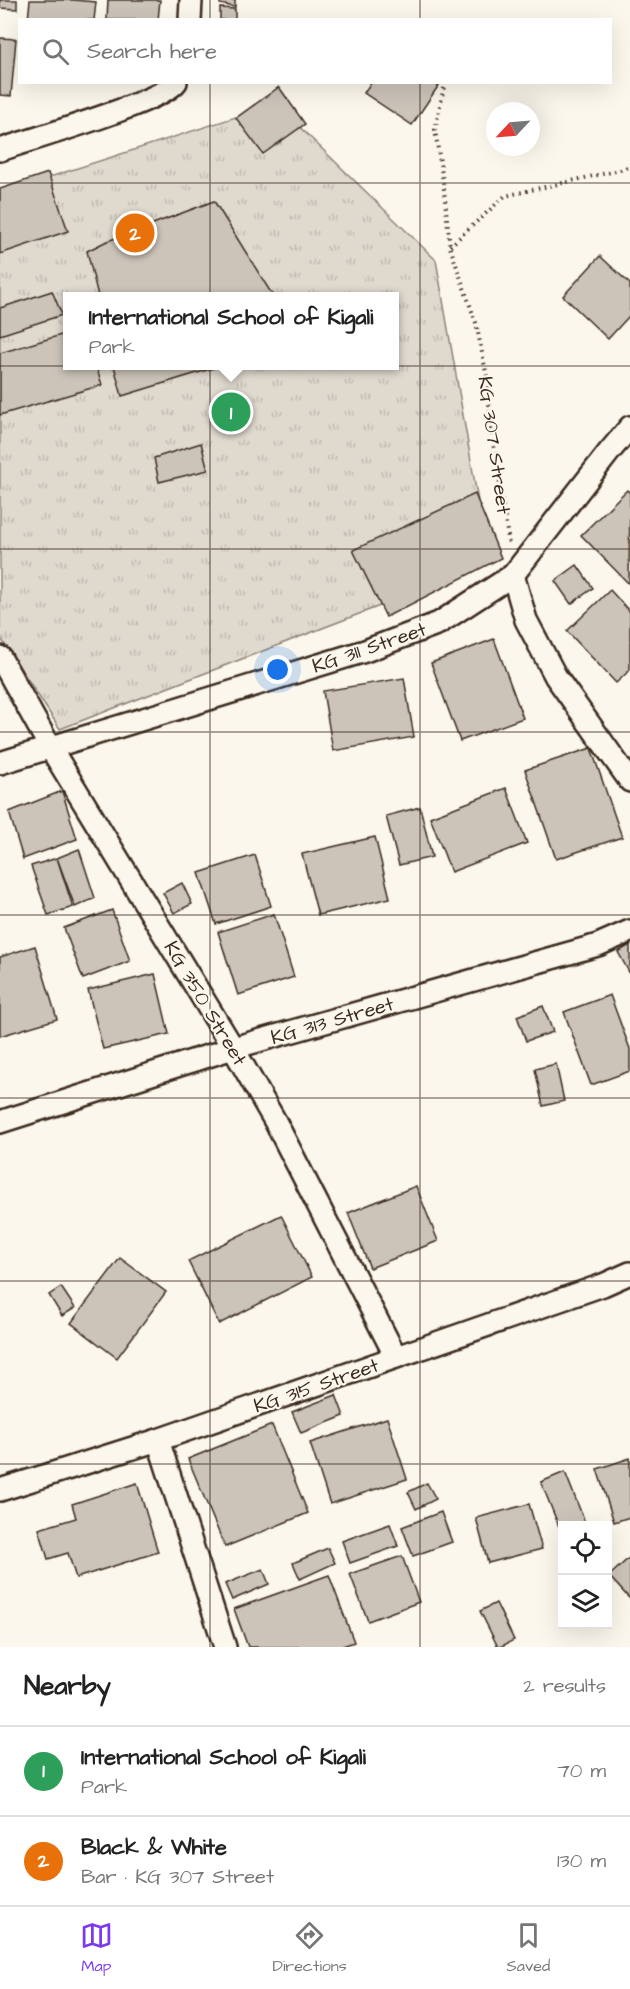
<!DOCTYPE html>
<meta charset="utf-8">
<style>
body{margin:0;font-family:"Architects Daughter",sans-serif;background:#f2f2f2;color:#222}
.controls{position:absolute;right:18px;bottom:18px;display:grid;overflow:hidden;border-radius:0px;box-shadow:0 6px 24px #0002}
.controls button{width:54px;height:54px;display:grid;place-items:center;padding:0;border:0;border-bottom:2px solid #e0e0e0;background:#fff;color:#222;font:30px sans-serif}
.compass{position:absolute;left:486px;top:102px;width:54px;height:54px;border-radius:50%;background:#fff;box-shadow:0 6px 24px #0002;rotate:244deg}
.you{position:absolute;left:278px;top:670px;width:21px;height:21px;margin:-15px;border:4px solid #fff;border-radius:50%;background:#1a73e8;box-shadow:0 0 0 9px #1a73e833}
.badge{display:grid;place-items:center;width:39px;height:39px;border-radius:50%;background:#7c3aed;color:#fff;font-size:20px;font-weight:700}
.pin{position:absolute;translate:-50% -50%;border:3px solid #fff;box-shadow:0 2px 6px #0006}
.popup{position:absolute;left:63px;top:292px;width:336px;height:78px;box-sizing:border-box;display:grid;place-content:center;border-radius:0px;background:#fff;filter:drop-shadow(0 2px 4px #0005);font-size:20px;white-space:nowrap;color:#767676}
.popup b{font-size:22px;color:#222}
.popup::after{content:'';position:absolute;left:50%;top:100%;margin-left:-12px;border:12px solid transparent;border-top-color:#fff}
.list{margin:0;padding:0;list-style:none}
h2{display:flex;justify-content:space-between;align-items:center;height:78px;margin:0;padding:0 24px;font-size:26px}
h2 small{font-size:20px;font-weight:400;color:#767676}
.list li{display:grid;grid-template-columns:39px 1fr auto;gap:18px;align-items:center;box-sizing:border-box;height:90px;padding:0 24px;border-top:2px solid #e0e0e0}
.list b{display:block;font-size:22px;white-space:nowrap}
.list p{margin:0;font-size:20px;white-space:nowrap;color:#767676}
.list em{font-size:20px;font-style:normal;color:#767676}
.icon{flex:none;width:33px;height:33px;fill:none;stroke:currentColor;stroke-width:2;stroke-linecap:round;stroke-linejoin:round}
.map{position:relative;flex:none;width:630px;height:1647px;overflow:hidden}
.search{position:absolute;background:#fff;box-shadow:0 6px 24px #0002;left:18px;right:18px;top:18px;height:66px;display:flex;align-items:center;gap:15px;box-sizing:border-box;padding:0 21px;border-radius:0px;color:#767676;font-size:22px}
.sheet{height:258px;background:#fff}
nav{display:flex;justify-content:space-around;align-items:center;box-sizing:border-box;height:84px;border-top:2px solid #e0e0e0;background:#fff;font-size:16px;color:#767676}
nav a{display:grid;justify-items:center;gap:3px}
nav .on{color:#7c3aed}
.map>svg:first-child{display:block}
.park{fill:url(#park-tufts);stroke:#8d8276;stroke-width:1.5;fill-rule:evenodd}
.building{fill:#ccc4b9;stroke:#3b2a1e;stroke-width:1.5}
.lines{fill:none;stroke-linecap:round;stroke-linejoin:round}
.street-casing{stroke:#3b2a1e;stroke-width:26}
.path{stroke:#3b2a1e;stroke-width:4;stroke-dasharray:1.5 4.5;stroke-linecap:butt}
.street{stroke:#fbf7ec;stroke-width:21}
.grid{fill:none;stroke:#3b2a1e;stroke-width:1.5;stroke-opacity:0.55}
.labels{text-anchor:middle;stroke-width:4.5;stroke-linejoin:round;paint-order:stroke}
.street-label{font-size:20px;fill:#3b2a1e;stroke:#fbf7ec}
</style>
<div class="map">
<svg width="630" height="1647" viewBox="0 0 630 1647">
<defs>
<pattern id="park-tufts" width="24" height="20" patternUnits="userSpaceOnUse" patternTransform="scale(1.5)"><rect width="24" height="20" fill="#dfd9ce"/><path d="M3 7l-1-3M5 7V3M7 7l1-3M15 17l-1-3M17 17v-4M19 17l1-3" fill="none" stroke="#c0bab0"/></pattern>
</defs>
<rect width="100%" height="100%" fill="#fbf7ec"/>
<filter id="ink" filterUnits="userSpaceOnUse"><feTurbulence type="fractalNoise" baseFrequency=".0167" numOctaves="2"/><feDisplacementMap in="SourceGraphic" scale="12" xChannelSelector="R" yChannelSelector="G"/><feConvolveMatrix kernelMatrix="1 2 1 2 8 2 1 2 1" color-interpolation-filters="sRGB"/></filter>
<g filter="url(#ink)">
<!-- park -->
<path class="park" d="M276,104L436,260L489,564L60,729L0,637V193ZM68,296H394V366H68Z"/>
<!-- building -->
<g class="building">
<polygon points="0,0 17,0 17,9 0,8"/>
<polygon points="30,0 73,0 96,2 94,20 28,20"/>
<polygon points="108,0 160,0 158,20 107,20"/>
<polygon points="220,0 235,0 235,7 220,4"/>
<polygon points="220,8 235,9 235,20 220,20"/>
<polygon points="0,38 16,39 11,96 0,95"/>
<polygon points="371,82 441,82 412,125 364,93"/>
<polygon points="279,87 305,124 263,154 236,118"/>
<polygon points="48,173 68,231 0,254 0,189"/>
<polygon points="214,201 273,296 98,296 87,251 105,242"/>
<polygon points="600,256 630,284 630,315 608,339 563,296"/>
<polygon points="52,291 62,315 0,335 0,308"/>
<polygon points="68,333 68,366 96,366 102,385 0,415 0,353"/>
<polygon points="114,366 220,366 122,396"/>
<polygon points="201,443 208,470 159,482 154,458"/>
<polygon points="627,490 630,493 629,584 581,535"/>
<polygon points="475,494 501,558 386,617 353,550"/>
<polygon points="577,565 593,588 571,604 555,581"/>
<polygon points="610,590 630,612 630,670 616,683 567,631"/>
<polygon points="494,639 523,718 460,741 431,663"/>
<polygon points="404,678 414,737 333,751 323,691"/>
<polygon points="591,748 622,837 556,859 525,770"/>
<polygon points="506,788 527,843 451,872 430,817"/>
<polygon points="62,791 77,839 23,859 9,812"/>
<polygon points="420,807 432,857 399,865 386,816"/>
<polygon points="375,837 390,898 318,915 302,854"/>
<polygon points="79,849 95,898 75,907 57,858"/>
<polygon points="255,855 271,906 216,924 199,873"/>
<polygon points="57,858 73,907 48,915 31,866"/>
<polygon points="182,883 192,904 174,913 163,893"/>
<polygon points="112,910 130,961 83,979 64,928"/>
<polygon points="274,914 294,977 238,995 218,932"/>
<polygon points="630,945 630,974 618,952"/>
<polygon points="35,946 57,1019 0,1036 0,957"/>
<polygon points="155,974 169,1034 103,1049 88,990"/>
<polygon points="610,995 630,1049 630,1071 591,1085 564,1012"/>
<polygon points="543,1006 553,1032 526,1041 517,1016"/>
<polygon points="556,1064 564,1101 543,1106 535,1069"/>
<polygon points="416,1186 438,1241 370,1268 348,1213"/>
<polygon points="281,1215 312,1277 219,1324 188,1261"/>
<polygon points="120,1258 166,1292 117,1358 71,1323"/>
<polygon points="61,1287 75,1308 62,1316 49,1295"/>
<polygon points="336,1395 344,1416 301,1433 292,1412"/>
<polygon points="387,1418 407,1479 330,1504 310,1443"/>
<polygon points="272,1425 308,1513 225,1547 188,1459"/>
<polygon points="630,1458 630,1517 614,1522 597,1469"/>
<polygon points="565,1472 586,1525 562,1526 562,1534 541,1482"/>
<polygon points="137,1483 158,1552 76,1578 68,1553 48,1559 39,1529 76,1518 72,1504"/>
<polygon points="427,1483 436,1499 416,1509 408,1492"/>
<polygon points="529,1504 542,1549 488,1563 476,1518"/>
<polygon points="441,1512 452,1542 413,1556 402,1527"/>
<polygon points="390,1524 398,1546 350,1563 342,1541"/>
<polygon points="328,1548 335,1563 300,1579 293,1563"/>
<polygon points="402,1556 419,1602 368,1621 350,1574"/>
<polygon points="630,1557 630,1598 629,1598 609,1576"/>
<polygon points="263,1569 269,1584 232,1600 225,1584"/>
<polygon points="329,1575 354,1642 340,1647 248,1647 234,1609"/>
<polygon points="496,1603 514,1640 500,1647 498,1647 480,1611"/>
</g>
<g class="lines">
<!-- street casing -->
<g class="street-casing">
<g id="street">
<polyline points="190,20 191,0"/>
<path d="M0,150C29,140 164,101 176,82"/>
<polyline points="513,575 526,620 556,677 630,781"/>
<polyline points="0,657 50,747 233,1048 275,1121 396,1357"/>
<polyline points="0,763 365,651 439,623 513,575 609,452 630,427"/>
<polyline points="0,1122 233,1048 598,945 630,931"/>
<polyline points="158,1440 225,1647"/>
<polyline points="0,1490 158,1440 603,1285 630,1273"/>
</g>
</g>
<!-- path -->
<g class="path">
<polyline points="445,82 435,130 443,181 450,247 476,323 487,377 491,430 509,544"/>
<polyline points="450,246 505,196 620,170 630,166"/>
</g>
<!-- street -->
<use href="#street" class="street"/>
</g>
</g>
<!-- grid -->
<path class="grid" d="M210,0V20M420,0V20M210,82V1647M420,82V1647M0,183H630M0,366H630M0,549H630M0,732H630M0,915H630M0,1098H630M0,1281H630M0,1464H630"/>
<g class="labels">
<!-- street labels -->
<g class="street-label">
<text transform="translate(495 445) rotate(82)" y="7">KG 307 Street</text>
<text transform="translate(369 647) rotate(-19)" y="7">KG 311 Street</text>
<text transform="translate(206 1003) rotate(59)" y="7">KG 350 Street</text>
<text transform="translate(332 1020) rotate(-16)" y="7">KG 313 Street</text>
<text transform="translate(316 1385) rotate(-19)" y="7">KG 315 Street</text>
</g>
</g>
</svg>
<div class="controls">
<button><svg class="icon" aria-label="locate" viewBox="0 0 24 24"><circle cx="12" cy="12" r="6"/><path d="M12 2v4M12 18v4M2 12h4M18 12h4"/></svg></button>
<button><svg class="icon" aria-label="layers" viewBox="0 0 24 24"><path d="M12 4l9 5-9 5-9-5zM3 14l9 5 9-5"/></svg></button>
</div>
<svg class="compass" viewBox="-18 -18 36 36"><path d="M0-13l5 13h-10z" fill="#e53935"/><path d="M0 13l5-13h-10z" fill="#767676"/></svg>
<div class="you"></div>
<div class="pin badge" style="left:231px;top:412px;background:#2e9e5b">1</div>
<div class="popup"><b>International School of Kigali</b>Park</div>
<div class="pin badge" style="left:135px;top:233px;background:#e8710a">2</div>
<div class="search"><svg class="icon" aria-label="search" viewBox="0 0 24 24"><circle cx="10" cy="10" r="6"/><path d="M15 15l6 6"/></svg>Search here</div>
</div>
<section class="sheet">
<h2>Nearby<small>2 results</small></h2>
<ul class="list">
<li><span class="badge" style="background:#2e9e5b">1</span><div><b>International School of Kigali</b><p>Park</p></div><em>70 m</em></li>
<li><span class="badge" style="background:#e8710a">2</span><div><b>Black &amp; White</b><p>Bar · KG 307 Street</p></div><em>130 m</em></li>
</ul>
</section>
<nav>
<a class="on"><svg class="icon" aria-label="map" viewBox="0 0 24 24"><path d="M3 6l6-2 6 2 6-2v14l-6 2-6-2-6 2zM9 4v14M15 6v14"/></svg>Map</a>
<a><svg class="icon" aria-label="directions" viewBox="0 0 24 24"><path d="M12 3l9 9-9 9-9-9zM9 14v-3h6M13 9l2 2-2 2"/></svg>Directions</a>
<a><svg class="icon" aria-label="saved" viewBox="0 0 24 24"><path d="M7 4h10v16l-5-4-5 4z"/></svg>Saved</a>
</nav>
